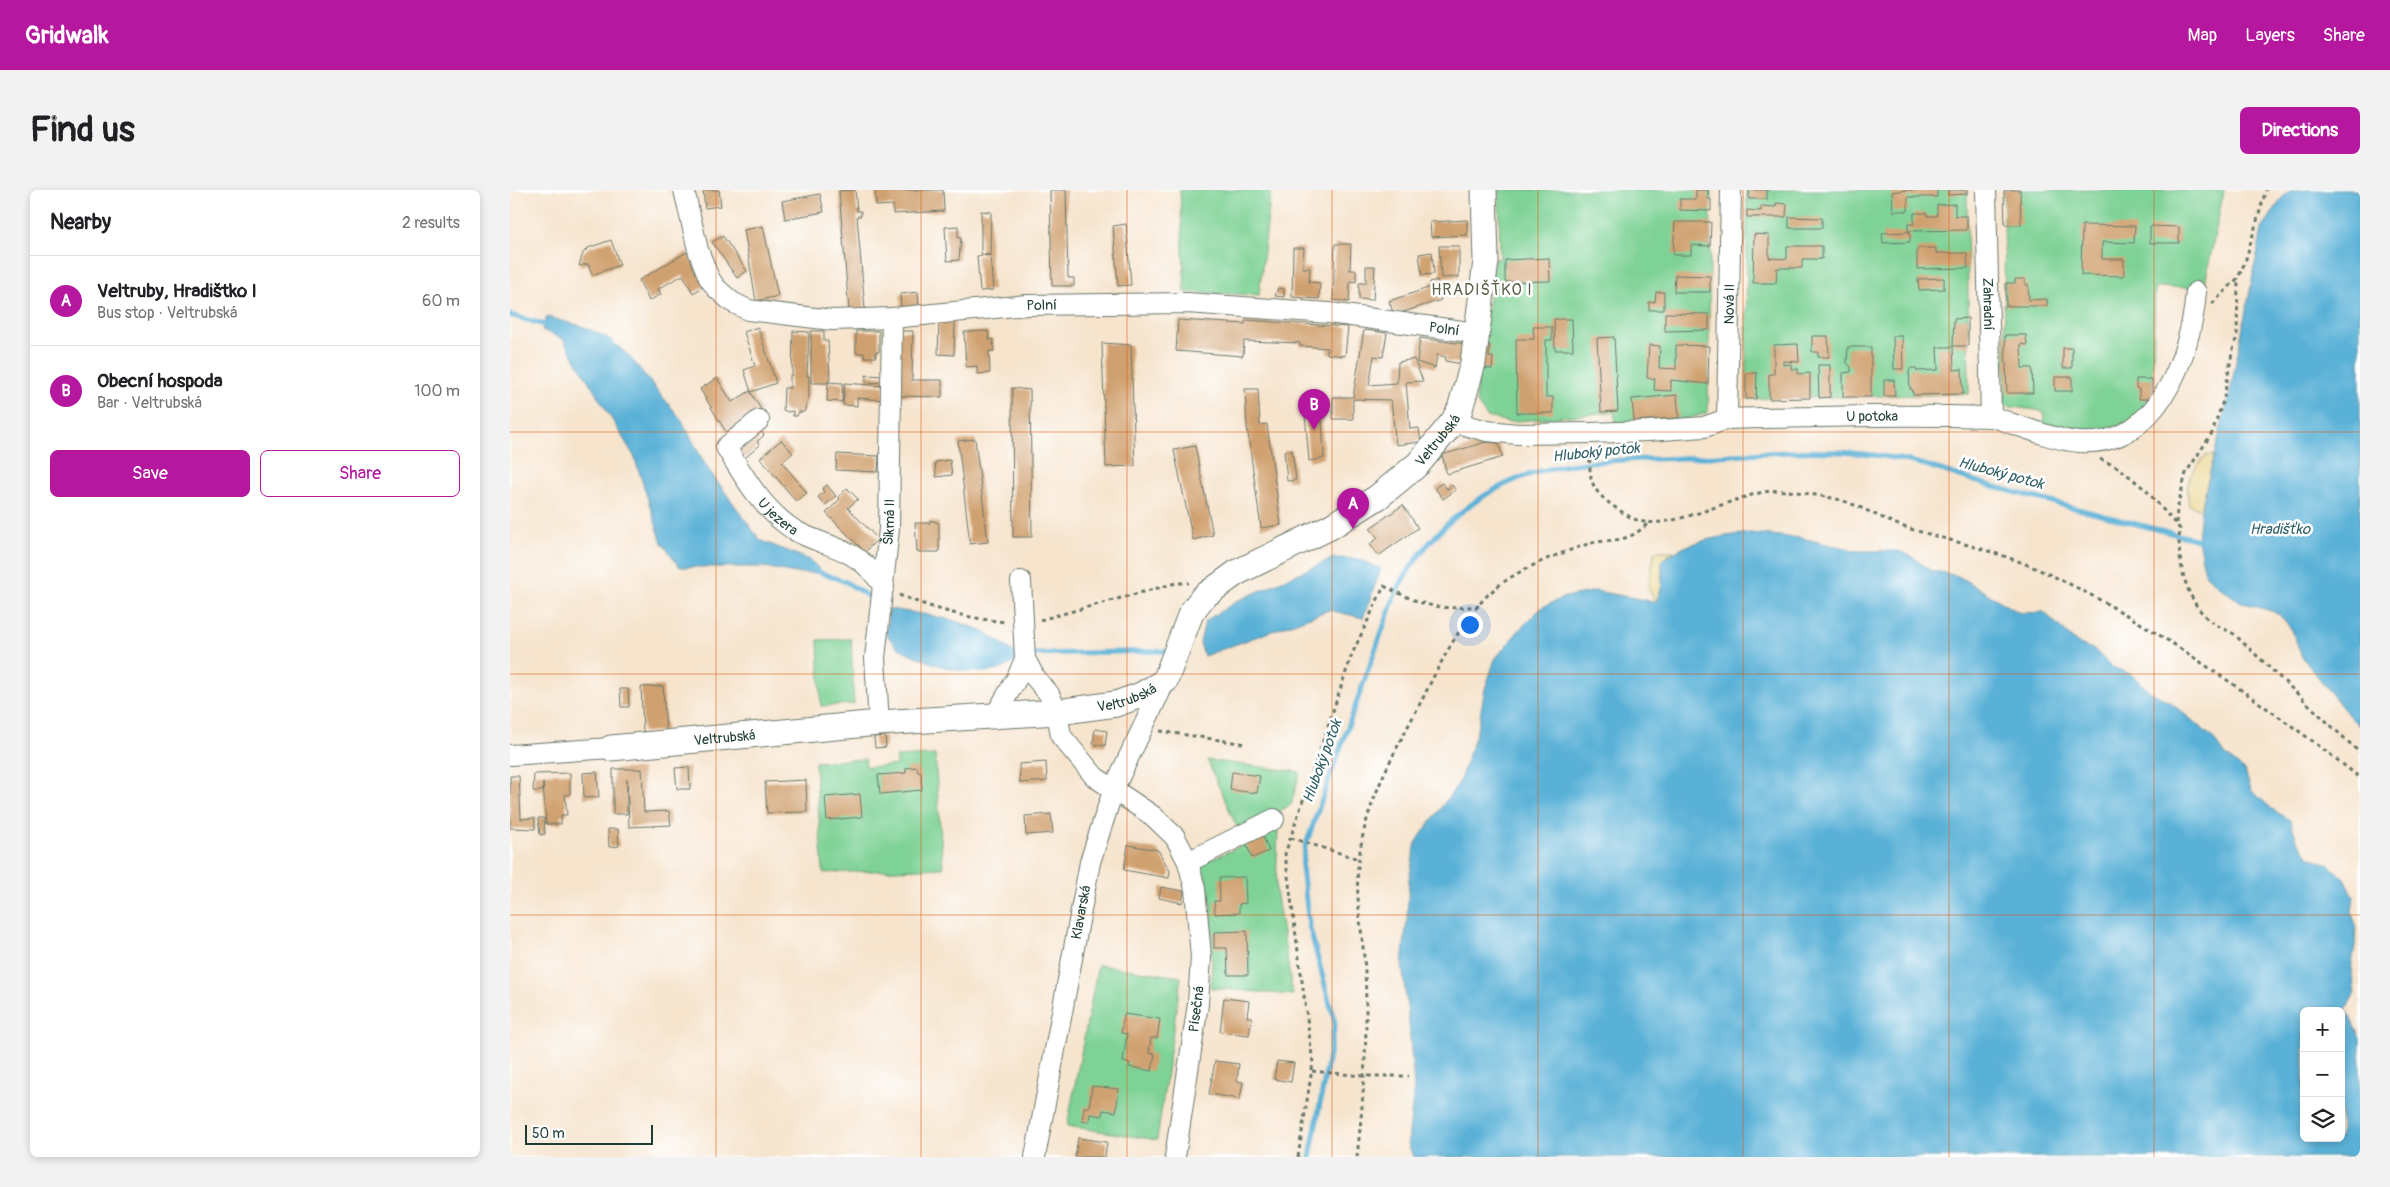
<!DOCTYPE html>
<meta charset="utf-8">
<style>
body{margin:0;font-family:Pangolin,sans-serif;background:#f2f2f2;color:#202124}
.controls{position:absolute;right:15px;bottom:15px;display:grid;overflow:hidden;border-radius:8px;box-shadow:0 2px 8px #0003}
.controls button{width:45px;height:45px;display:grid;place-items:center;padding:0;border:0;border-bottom:1px solid #e0e0e0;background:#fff;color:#202124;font:25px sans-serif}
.scale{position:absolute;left:15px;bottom:12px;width:128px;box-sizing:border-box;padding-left:5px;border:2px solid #1f3d34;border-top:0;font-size:14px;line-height:18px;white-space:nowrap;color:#1f3d34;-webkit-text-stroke:4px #fff;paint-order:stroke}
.you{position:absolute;left:959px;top:434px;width:18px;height:18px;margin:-12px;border:4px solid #fff;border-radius:50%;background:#1a73e8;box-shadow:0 0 0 8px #1a73e833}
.badge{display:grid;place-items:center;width:32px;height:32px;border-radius:50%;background:#b5179e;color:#fff;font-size:16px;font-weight:700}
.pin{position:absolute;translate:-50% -41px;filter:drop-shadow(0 1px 2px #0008)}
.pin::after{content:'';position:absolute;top:26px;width:18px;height:15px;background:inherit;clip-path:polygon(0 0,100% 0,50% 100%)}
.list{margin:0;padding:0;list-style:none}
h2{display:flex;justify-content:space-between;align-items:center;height:65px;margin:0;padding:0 20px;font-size:21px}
h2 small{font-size:16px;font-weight:400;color:#757577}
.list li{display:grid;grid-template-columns:32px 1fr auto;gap:15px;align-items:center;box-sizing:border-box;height:90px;padding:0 20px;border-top:1px solid #e0e0e0}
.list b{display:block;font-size:19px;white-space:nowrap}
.list p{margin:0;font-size:16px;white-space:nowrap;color:#757577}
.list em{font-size:16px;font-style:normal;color:#757577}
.actions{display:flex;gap:10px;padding:15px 20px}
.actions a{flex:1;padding:11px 0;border:1px solid #b5179e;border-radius:8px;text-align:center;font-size:18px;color:#b5179e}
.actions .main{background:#b5179e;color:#fff}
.icon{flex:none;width:28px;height:28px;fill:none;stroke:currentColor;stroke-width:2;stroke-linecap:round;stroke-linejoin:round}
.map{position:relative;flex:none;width:1850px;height:967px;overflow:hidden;border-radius:8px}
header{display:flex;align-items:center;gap:30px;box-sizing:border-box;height:70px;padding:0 25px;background:#b5179e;color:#fff}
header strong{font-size:24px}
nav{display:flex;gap:28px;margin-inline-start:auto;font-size:18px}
.intro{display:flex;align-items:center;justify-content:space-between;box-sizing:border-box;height:120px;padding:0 30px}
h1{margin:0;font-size:35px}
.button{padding:12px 22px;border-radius:8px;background:#b5179e;color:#fff;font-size:18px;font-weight:700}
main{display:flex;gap:30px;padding:0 30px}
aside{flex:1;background:#fff;border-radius:8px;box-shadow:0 2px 8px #0003}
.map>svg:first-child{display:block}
.green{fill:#7ed295;stroke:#4e8864}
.sand{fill:#eeda9e;stroke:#868c69}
.water{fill:#5ab1d7;stroke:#3c7786;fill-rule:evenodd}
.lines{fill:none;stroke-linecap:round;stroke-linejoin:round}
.stream{stroke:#5ab1d7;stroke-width:5}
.building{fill:#d0a170}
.minor-casing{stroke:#6a776a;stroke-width:22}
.tertiary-casing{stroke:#6a776a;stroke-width:27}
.path{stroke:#6a776a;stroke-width:3;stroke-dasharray:4 4;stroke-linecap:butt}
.minor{stroke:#fff;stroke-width:20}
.tertiary{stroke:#fff;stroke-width:25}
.grid{fill:none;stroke:#de580e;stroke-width:1;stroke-opacity:0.55}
.labels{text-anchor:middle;stroke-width:5;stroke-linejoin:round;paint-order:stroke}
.street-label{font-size:14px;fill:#1f3d34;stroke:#fff}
.water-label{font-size:15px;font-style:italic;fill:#316065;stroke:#fff}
.quarter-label{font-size:16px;letter-spacing:1px;fill:#5d6049;stroke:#fff}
</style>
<header>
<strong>Gridwalk</strong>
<nav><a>Map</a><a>Layers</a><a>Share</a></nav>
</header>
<div class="intro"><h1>Find us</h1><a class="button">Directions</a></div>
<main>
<aside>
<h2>Nearby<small>2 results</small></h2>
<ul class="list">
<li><span class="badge">A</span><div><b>Veltruby, Hradištko I</b><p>Bus stop · Veltrubská</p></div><em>60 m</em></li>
<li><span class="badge">B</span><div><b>Obecní hospoda</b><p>Bar · Veltrubská</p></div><em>100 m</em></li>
</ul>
<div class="actions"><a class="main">Save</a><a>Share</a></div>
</aside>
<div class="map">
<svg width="1850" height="967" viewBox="0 0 1850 967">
<rect width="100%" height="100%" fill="#fff"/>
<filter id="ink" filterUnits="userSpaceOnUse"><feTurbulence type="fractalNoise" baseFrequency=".02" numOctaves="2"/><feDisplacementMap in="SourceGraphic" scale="10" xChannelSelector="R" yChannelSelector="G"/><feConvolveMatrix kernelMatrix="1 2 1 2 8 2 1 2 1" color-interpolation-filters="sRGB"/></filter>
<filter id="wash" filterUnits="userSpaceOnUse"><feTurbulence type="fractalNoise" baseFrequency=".0096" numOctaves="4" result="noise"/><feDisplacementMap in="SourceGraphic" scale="20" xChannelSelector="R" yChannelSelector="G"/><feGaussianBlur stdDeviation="1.12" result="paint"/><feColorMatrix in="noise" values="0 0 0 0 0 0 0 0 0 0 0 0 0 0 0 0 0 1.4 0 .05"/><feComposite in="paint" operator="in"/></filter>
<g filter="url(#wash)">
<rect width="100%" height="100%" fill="#f6e4cd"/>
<!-- green -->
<g class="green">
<polygon points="670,0 761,0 749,105 675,102"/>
<path d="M989,0H1201L1198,222C1171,234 1135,232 1106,233L1104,222L998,232L977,227L967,213L966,204L984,70L990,69Z"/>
<polygon points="1237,0 1457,0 1459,204 1236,209"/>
<polygon points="1494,0 1714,0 1694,98 1645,97 1642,206 1624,229 1599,242 1573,246 1534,238 1534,221 1495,216"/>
<polygon points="341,449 344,514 311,516 308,450"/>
<polygon points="425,565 433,678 313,683 305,572 355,569 356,577 387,575 386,567"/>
<polygon points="697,570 790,582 781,615 729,642"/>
<path d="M768,639L766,700L783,805L701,798C702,757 705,714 691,674Z"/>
<polygon points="588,775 671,787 647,950 557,936"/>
</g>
<!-- sand -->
<g class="sand">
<path d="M1704,265L1691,319L1679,315C1675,290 1679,285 1695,266Z"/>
<polygon points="1145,361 1164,361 1152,370 1152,396 1146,412 1138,398"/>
</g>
<!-- water -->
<g class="water">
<polygon points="1781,0 1850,0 1850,537 1840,527 1792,467 1782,440 1768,423 1731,412 1708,396 1695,384 1688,350 1691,319 1721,197 1752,39 1772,8"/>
<polygon points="37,127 72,136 98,148 119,166 171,229 196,276 250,350 300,370 313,383 285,383 254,377 170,377 152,353 124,266 53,149 32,140"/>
<path d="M1240,343L1291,348L1348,361H1388L1403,367L1420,380L1448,386L1510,423L1534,422L1567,453L1585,460L1602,477L1621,484L1638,500L1661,513L1701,546L1717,566L1735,581L1741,600L1762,619L1780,630L1787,650L1799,667L1818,674L1835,690L1844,707L1842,723L1846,736L1845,756L1841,780L1845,803L1836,819L1850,848V967H903L898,953L904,897L899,834L892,774L897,729L899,689L906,652L949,593L967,541L975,499L985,469L1010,439L1032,417L1055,407L1086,401L1146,412L1152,396V370C1180,350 1207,347 1240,343ZM1794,821H1831V948H1794Z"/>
<polygon points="823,368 849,369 871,379 853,428 819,420 694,466 690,453 695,431 729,410"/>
<path d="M379,419C406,423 434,426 460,436C477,442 492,454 507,464L506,471C501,473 497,477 492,479C462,489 415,473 389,458C384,455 380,448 376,444Z"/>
</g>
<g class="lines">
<!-- stream -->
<g class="stream">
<polyline points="0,125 39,136"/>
<polyline points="306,381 336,392 361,408"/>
<polyline points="523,464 656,461"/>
<path d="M800,967L825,833L799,735L792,677L795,657L886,402C923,332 986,284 1065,274C1108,268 1152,270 1195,267C1263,262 1332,256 1399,271C1425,277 1451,287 1478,295C1548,314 1617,332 1688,350L1693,349"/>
</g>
</g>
<g id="blocks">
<!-- building -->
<g class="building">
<polygon points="193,0 209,0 211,16 195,18"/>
<polygon points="345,0 347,21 351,21 351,26 347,26 355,119 339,121 329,1"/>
<polygon points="365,0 433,0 434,21 383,24 383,15 366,16"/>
<polygon points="540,0 556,0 558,88 564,88 564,96 542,96"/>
<polygon points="1186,0 1198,0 1198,9 1201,9 1201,21 1170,20 1170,9 1186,9"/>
<rect x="1239" y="0" width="18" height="9"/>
<polygon points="1397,0 1427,0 1427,7 1398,7 1398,21 1383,21 1382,2"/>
<polygon points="1438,0 1457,0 1457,4 1438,5"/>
<polygon points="1494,0 1510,0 1511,35 1495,35"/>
<polygon points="310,4 314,22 275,29 272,11"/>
<polygon points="1266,13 1277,14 1276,27 1237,27 1237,20 1251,21 1251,16 1266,17"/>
<polygon points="1445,14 1445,26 1457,26 1457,40 1398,41 1398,34 1404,34 1404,23 1417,23 1417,26 1427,26 1427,15"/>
<polygon points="471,21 481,22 480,65 471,64"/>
<polygon points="1279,27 1312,28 1312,38 1279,38"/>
<polygon points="957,30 957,45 921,47 920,32"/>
<polygon points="1165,32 1201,32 1200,56 1181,55 1181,65 1163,65"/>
<polygon points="616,34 621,95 608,96 603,36"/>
<polygon points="1572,35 1625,36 1624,53 1592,52 1592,69 1614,69 1614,86 1571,85"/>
<polygon points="253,36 268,106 246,111 234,40"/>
<polygon points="448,36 448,48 451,48 449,70 437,71 435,37"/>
<polygon points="1640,36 1669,37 1669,53 1640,53"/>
<polygon points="1400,42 1400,52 1373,53 1372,43"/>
<polygon points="1244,44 1259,45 1259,68 1277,69 1277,56 1312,56 1312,69 1292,69 1292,78 1267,78 1266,93 1243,93"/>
<polygon points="213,46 237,81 227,88 202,52"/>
<polygon points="101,50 110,75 82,85 78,74 69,76 73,63 78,58"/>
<polygon points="825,54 841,54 840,80 846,80 846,92 840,91 839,112 823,110"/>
<polygon points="929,56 949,56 949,87 931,88"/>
<polygon points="783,58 794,58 793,78 800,78 799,92 810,93 809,109 782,107"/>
<polygon points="1407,58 1426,58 1426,63 1457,63 1458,78 1407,79"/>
<polygon points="177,62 196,95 183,103 173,85 148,99 151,104 139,111 129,90"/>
<polygon points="922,62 924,84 912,85 909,64"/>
<polygon points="480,65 483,100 470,101 467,66"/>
<polygon points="1039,68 1040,91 995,92 995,70"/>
<polygon points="856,76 865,76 863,110 849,109 849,93 856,93"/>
<polygon points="1165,85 1200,86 1200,102 1164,102"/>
<polygon points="1434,88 1434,99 1409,100 1408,89"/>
<polygon points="1505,89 1515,89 1515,95 1518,94 1519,110 1537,109 1537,116 1496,116 1496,93 1505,93"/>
<polygon points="927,90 931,110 884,125 879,111 921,97 920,92"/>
<polygon points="768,98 774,99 774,107 765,106"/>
<polygon points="408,102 409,116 391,118 390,104"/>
<polygon points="1146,102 1154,102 1154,120 1139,120 1139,112 1145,112"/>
<polygon points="1155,123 1199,124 1199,140 1155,141"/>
<polygon points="1458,128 1458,156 1443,156 1444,129"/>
<polygon points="1044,129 1062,129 1063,160 1045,160"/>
<polygon points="668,130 735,134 736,130 838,137 835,166 817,164 817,158 790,156 790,153 734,151 733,166 666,161"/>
<polygon points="429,131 445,131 444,165 428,164"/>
<polygon points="248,137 266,193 241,202 234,180 245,176 234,142"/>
<polygon points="1023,137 1042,137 1042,150 1036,150 1036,207 1043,207 1043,223 1007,223 1006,149 1024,149"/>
<polygon points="854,140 877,143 873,167 864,166 859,195 887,193 888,172 904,169 913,191 896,192 900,239 909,238 911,252 886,255 881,210 843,209 843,229 823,229 823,207 843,207"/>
<polygon points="283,141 299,142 297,186 299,186 299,206 294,222 289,222 287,226 283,226 283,221 278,222 273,220 274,198 280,198 280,185 282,185"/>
<polygon points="301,141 314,141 314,151 318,151 320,189 317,193 301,193"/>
<polygon points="346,141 369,141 369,162 365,162 366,167 354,167 354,163 346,163"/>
<polygon points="389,141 403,141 402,190 432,190 432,207 388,206"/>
<polygon points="478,141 479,150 483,149 484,161 479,161 480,183 467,184 467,176 456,177 454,142"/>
<polygon points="1495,145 1516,145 1517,155 1511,154 1512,178 1522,178 1523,203 1497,203"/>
<polygon points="1302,146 1318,146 1319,167 1308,167 1308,162 1302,162"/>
<polygon points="1383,146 1392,146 1393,179 1384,179"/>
<polygon points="1104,147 1108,221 1091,222 1087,148"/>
<polygon points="910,148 954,154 952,174 935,171 936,167 927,165 925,178 907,172"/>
<polygon points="592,153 621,155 625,276 596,277"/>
<polygon points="972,154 980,155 979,167 983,167 982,179 970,178"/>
<polygon points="1288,154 1289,172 1273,171 1273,175 1281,174 1281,179 1288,179 1288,184 1300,183 1300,208 1259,209 1259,184 1264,184 1264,155"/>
<polygon points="1139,155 1150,156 1149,178 1166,179 1166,155 1199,156 1198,194 1161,190 1161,201 1144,200 1145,189 1137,188"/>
<polygon points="1338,157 1361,157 1361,207 1333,207 1333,183 1341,182 1341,177 1337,173"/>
<polygon points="1427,157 1443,157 1444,180 1452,179 1453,204 1403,205 1402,199 1400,199 1399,181 1401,178 1406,178 1407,181 1428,180"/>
<rect x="1553" y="158" width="9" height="20"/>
<polygon points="1308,175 1320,175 1320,207 1309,208"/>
<polygon points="1236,183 1247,183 1246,209 1236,209"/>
<polygon points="356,185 374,186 374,193 356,192"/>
<rect x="1545" y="187" width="17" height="14"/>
<polygon points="207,188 222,212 240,201 252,221 216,242 190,199"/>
<polygon points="1626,189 1642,189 1642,206 1640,209 1629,209 1629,199 1626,198"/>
<polygon points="1374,190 1384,190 1385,206 1374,206"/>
<polygon points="318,192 333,193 332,212 317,211"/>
<polygon points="335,193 374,196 373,210 347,208 347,216 333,215"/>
<polygon points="502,198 520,200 522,347 503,347"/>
<polygon points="735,199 748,199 750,235 757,234 771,335 751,338 737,237"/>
<polygon points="1167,205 1169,228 1124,231 1122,209"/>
<polygon points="811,211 814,268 799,271 794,212"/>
<polygon points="248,238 254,245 247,252 250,255 235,268 225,258"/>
<polygon points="465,249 478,352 460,354 448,251"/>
<polygon points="271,250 283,263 272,272 297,303 286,311 250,268"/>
<polygon points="976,252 988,253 993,267 937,284 932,265"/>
<polygon points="685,256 703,345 683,350 664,260"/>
<polygon points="782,260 786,290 777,291 774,261"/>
<polygon points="327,264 369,266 368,282 326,280"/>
<polygon points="440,270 442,285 426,287 425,272"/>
<polygon points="932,293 937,299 942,295 946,300 933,309 925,298"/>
<polygon points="317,295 326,306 315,315 308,307 314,302 312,299"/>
<polygon points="337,298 348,309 338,318 368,349 355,362 316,323 330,309 328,307"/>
<polygon points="893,315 908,338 868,366 860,354 868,348 860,338"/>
<polygon points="420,330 429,333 429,362 407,362 405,333 420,333"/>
<polygon points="153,496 156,541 133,542 131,497"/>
<polygon points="110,499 118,499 119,517 111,517"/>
<polygon points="585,539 597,541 595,556 583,554"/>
<polygon points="375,546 376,557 365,558 364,547"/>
<polygon points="536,572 537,591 510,593 509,574"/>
<polygon points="179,577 180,599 167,599 165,578"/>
<polygon points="407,577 408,582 411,582 412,600 370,604 368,585 396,583 396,578"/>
<polygon points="103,579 132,579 134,622 159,621 161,635 119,637 117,589 117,624 103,624"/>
<polygon points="87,582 89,607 74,608 73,583"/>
<polygon points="722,582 750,586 747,603 720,600"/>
<polygon points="60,583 60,604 55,605 57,625 51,625 51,634 36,634 33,593 33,601 23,601 24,584"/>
<polygon points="0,586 9,586 11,629 25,628 25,639 0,638"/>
<polygon points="296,590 297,622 257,623 255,592"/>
<polygon points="350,604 352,627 317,630 315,607"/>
<polygon points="541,624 543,643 516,645 515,626"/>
<polygon points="28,628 34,628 35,644 30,645"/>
<polygon points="98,639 108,639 109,656 99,657"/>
<polygon points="753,646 759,661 742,668 736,653"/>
<polygon points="618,655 648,660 660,681 659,688 614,680"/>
<polygon points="735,687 736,713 729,714 729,723 705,724 704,711 710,711 709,688"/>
<polygon points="651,697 674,701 672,713 649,708"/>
<polygon points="737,741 738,785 718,785 717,758 704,758 704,742"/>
<polygon points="714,808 739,811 737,827 742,827 739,845 710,842"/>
<polygon points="614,824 650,829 647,848 641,848 639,863 645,864 642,881 619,877 620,873 613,872 617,844 611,843"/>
<polygon points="705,871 729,874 727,891 733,892 730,909 699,904"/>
<polygon points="767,871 784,873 781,892 764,889"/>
<polygon points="582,896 609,899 606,922 593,920 592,926 580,924 579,932 572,931 574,917 579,917"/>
<polygon points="568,948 597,952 595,967 565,967"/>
</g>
</g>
</g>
<g filter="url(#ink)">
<use href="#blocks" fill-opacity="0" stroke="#6a776a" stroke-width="1"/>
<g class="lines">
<!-- minor casing -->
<g class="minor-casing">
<g id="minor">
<path id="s1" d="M174,0L188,60L199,88L206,98L222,112L238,120L322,130L382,128L517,115L677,113L819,123L967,143"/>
<path id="s2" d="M1476,0L1481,227"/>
<path id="s3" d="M1217,229L1221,0"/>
<path id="s4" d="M249,230L216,257C234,287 253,320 284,340C306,353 333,356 353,373C361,379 367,388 374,396"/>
<path id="s5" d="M943,232L977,241L1008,244L1080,243L1138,241L1194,237L1217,229C1304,227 1391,224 1478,227C1485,227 1493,230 1500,233C1522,240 1546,250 1569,252C1647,258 1681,166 1686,102"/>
<polyline points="511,391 515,469 524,486 539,504 547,522 551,546 585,587 643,626 665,647 678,672 685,699 691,767 688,814 665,967"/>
<polyline points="485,526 507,488 515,469"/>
<path id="s6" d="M369,533L365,468L379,339L382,128"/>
<polyline points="0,565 101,558"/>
<polyline points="678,672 764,629"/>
<path id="s7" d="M525,967L580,672L604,598L655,491"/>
</g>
</g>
<!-- tertiary casing -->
<g class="tertiary-casing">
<g id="tertiary">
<path id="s8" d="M101,558L369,533L547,522L606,514L631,505L655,491L681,423L693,407L726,383L820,337L868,307L908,274L943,232L950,219L963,173L976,71L974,0"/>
</g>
</g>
<!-- path -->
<g class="path">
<polyline points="1702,114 1728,88 1735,72 1756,0"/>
<path d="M1080,261C1079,290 1080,300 1106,318C1113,323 1121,328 1129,331C1164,340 1222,306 1260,301C1279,299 1303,305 1322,308C1348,313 1372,330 1397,338C1438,350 1478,359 1518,375C1592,406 1661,451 1727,497C1769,527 1811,556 1850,588"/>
<path d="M1590,269L1609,278L1636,300L1670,339C1666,369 1676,414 1703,433C1709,437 1717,440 1724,444L1850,563"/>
<polyline points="1666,333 1667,319 1676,283 1702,243 1714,208 1722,163 1727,146 1728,88"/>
<path d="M389,405C427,420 455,428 496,432"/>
<polyline points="530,430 666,393 679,393"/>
<polyline points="650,541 736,554"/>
<polyline points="781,648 849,669"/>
<polyline points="802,881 853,886 899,886"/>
<path d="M788,967L803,873L775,664L842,464L874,396C913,415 925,421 969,416"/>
<path d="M847,967C854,906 858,842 855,781C853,743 844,705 849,668C856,609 887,558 914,506C929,475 955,425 981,402C1007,379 1045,365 1078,354C1091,350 1108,352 1120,346C1127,344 1133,337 1139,333"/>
</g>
<!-- minor -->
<use href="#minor" class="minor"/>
<!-- tertiary -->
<use href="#tertiary" class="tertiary"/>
</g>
</g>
<!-- grid -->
<path class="grid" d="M206,0V967M411,0V967M617,0V967M822,0V967M1028,0V967M1233,0V967M1439,0V967M1644,0V967M0,242H1850M0,484H1850M0,725H1850"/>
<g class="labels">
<!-- street labels -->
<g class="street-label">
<text dy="5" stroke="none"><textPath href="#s2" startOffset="114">Zahradní</textPath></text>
<text dy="5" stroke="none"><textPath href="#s3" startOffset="115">Nová II</textPath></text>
<text dy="5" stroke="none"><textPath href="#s1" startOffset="438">Polní</textPath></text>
<text dy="5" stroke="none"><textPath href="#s1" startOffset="842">Polní</textPath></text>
<text dy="5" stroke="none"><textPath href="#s5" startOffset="422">U potoka</textPath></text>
<text dy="5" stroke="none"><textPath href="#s8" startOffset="939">Veltrubská</textPath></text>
<text dy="5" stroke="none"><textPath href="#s4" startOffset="130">U jezera</textPath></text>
<text dy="5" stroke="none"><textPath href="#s6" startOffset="202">Šikmá II</textPath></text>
<text dy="5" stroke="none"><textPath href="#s8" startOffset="519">Veltrubská</textPath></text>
<text dy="5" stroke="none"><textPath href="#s8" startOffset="114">Veltrubská</textPath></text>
<text dy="5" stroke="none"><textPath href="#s7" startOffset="249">Klavarská</textPath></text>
<text transform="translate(686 819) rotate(-83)" y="5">Písečná</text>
</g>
<!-- water labels -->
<g class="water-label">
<text transform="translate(1086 262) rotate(-6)" y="5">Hluboký potok</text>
<text transform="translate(1491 283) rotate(15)" y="5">Hluboký potok</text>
<text x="1770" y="344">Hradišťko</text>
<text transform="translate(812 571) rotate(-70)" y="5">Hluboký potok</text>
</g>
<!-- quarter labels -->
<g class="quarter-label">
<text x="972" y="105">HRADIŠŤKO I</text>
</g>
</g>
</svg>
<div class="controls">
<button>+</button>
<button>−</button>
<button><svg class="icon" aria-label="layers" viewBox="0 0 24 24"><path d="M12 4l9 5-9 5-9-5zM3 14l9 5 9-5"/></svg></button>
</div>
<div class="scale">50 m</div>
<div class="you"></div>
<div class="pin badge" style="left:843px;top:339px">A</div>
<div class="pin badge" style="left:804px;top:240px">B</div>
</div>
</main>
